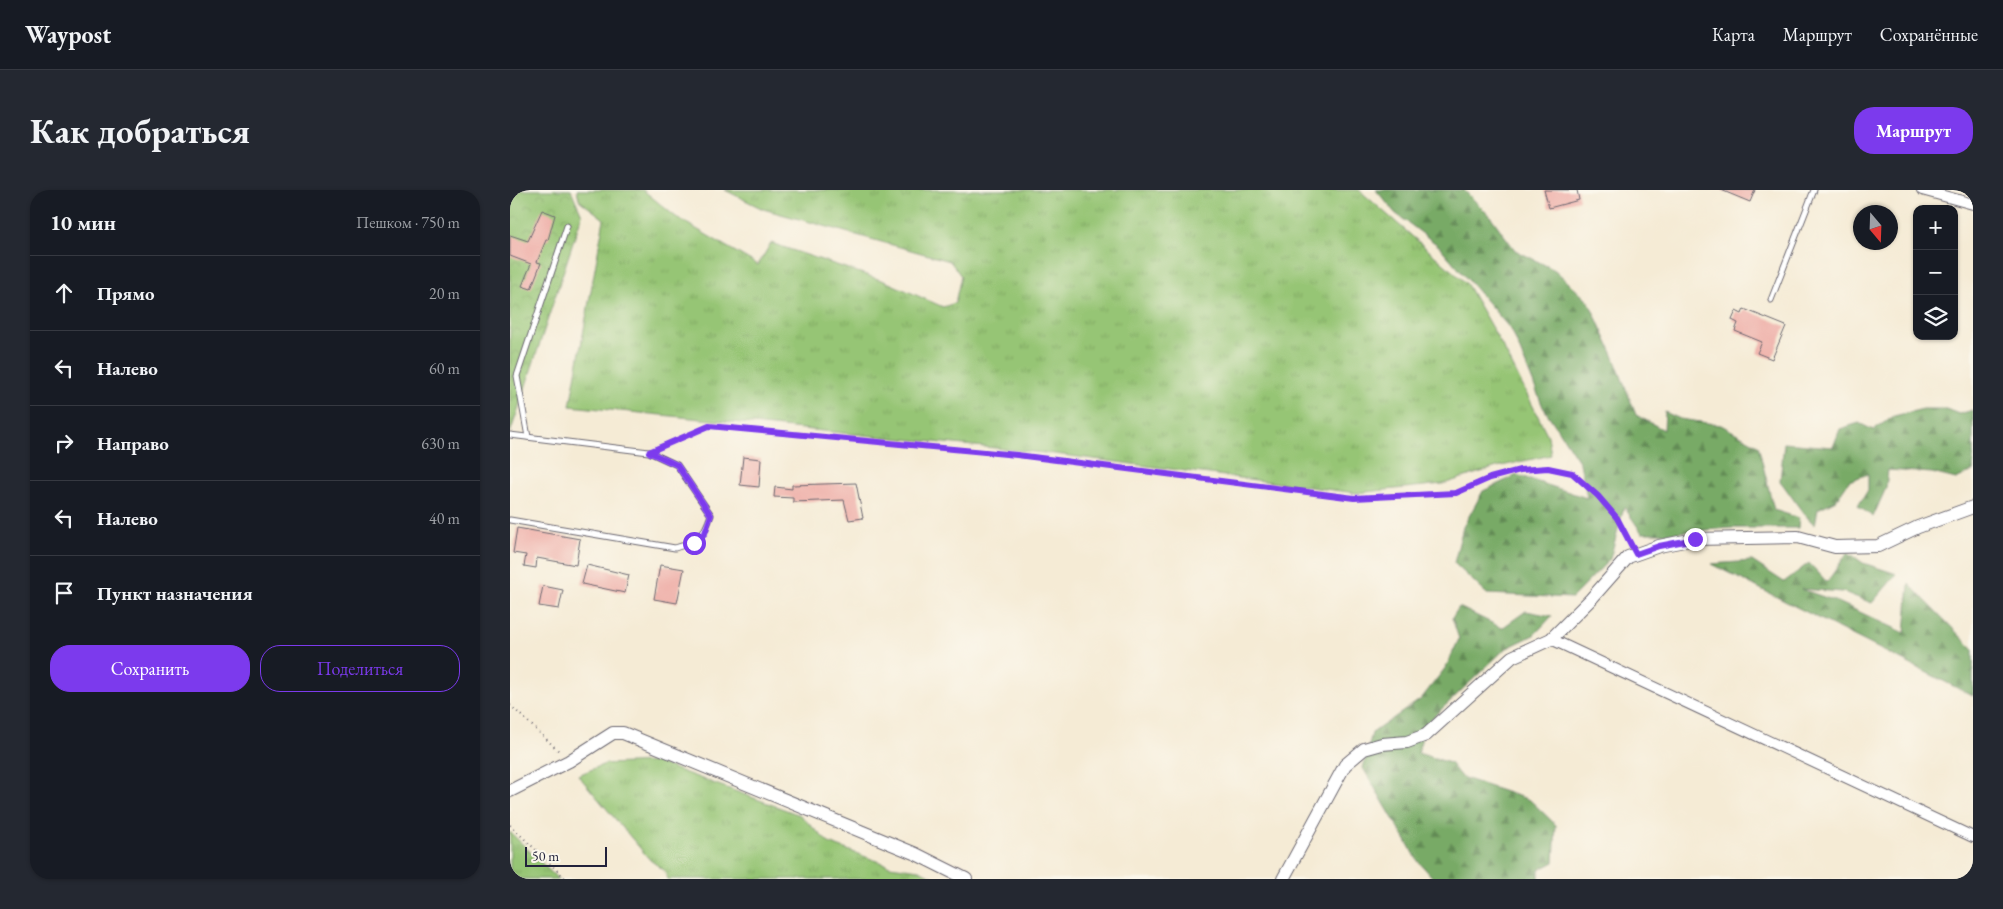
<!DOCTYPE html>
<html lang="ru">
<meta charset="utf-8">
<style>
body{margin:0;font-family:"EB Garamond",serif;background:#242831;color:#f1f3f6}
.controls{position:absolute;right:15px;top:15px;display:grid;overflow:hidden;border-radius:10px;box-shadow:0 1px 4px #0004}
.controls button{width:45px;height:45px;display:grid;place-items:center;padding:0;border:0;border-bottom:1px solid #363941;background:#171b24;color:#f1f3f6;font:25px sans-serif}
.compass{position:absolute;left:1343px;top:15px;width:45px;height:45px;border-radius:50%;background:#171b24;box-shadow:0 1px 4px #0004;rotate:161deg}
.scale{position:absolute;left:15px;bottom:12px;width:82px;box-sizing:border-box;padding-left:5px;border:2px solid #22223b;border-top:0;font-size:14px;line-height:18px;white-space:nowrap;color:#22223b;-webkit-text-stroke:4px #fbf7ec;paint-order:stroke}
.stop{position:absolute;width:15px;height:15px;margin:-11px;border:4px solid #7c3aed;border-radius:50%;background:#fff}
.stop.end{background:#7c3aed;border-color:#fff;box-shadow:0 1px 5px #0008}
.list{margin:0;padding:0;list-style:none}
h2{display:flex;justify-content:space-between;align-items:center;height:65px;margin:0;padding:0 20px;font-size:21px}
h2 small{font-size:16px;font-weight:400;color:#9ea1a6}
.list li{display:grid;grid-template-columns:32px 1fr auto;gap:15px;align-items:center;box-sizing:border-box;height:75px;padding:0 20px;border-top:1px solid #363941}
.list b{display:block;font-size:19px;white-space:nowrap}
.list em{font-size:16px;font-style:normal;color:#9ea1a6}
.actions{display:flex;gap:10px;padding:15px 20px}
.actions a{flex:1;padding:11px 0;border:1px solid #7c3aed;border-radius:20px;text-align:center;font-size:18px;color:#7c3aed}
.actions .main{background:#7c3aed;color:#fff}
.icon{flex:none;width:28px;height:28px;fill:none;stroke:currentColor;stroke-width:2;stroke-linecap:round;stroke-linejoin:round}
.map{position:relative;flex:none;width:1463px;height:689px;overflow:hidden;border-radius:20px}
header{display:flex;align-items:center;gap:30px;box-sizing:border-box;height:70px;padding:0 25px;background:#171b24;border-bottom:1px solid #363941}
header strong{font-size:24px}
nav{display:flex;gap:28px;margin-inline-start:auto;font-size:18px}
.intro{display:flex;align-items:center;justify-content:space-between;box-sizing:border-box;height:120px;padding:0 30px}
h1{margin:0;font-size:35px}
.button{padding:12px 22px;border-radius:20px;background:#7c3aed;color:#fff;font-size:18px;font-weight:700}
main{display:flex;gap:30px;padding:0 30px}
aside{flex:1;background:#171b24;border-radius:20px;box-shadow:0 1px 4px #0004}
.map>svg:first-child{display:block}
.grass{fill:url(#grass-tufts);stroke:#5c7458}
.forest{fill:url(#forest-firs);stroke:#4d6650}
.park{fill:url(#park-crowns);stroke:#5c7458}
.building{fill:#eeaca5}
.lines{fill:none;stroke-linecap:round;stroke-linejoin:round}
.service-casing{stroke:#6c6871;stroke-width:7}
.minor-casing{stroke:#6c6871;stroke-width:12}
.tertiary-casing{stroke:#6c6871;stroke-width:14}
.path{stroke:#6c6871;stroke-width:2;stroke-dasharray:1 4;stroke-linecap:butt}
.service{stroke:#fff;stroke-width:5}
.minor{stroke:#fff;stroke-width:10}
.tertiary{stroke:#fff;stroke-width:12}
.route{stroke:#7c3aed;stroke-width:6}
</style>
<header>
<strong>Waypost</strong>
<nav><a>Карта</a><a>Маршрут</a><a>Сохранённые</a></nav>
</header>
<div class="intro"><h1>Как добраться</h1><a class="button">Маршрут</a></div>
<main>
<aside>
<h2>10 мин<small>Пешком · 750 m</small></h2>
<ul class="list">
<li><svg class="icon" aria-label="ahead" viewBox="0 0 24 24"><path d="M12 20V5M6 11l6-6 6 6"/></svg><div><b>Прямо</b></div><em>20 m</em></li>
<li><svg class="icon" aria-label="left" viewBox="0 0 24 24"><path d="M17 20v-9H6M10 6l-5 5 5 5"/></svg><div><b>Налево</b></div><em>60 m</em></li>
<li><svg class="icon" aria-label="right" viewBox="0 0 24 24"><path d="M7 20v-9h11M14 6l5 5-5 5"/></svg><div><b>Направо</b></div><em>630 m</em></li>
<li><svg class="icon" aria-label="left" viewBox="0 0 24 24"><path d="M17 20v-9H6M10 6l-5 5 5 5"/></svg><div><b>Налево</b></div><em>40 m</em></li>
<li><svg class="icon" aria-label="arrive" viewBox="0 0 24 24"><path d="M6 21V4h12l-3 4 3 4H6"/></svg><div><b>Пункт назначения</b></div></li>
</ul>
<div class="actions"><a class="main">Сохранить</a><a>Поделиться</a></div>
</aside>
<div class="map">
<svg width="1463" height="689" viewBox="0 0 1463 689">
<defs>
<pattern id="grass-tufts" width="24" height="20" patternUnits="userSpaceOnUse" patternTransform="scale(1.25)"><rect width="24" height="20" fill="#96c574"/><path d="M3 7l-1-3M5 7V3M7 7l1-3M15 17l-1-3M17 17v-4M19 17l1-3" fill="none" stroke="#81a965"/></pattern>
<pattern id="forest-firs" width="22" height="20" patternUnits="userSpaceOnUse" patternTransform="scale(1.25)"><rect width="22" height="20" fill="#78aa66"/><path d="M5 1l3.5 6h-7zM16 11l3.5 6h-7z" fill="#628a55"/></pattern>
<pattern id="park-crowns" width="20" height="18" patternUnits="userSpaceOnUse" patternTransform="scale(1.25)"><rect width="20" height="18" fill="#96c574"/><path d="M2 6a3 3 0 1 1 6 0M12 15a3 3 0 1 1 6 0" fill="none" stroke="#81a965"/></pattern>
</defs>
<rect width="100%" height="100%" fill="#fbf7ec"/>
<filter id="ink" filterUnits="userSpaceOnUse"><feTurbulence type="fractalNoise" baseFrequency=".02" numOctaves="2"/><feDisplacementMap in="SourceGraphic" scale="10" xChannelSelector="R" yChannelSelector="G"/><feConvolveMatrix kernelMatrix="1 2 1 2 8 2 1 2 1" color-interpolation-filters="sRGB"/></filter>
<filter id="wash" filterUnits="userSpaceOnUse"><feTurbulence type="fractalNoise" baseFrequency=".0096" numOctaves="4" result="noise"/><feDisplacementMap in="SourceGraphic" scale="20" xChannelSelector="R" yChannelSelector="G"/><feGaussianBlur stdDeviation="1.12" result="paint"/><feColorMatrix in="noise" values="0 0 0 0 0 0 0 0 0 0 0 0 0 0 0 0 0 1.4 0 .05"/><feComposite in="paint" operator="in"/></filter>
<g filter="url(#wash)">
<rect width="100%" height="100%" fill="#f5ebd5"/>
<!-- grass -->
<g class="grass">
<polygon points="67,0 133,0 166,27 248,75 261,53 377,92 433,117 445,113 451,86 440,71 253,19 215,0 849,0 956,93 994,159 1038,246 1041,265 987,277 933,294 846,303 545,264 60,216 94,29 69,10"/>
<polygon points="146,572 290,625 319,653 380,676 409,680 428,689 158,689 154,680 140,670 68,585 95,574"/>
<polygon points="0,642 48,689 49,689 0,689"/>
</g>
<!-- forest -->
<g class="forest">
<polygon points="866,0 954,0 981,27 1005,60 1045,80 1079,112 1103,165 1126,225 1154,240 1155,222 1170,229 1211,235 1248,255 1264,320 1289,328 1288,338 1221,338 1158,343 1132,343 1114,317 1100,369 1062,408 977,404 944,373 953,337 973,301 1007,285 1077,308 1070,273 1033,217 1002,141 929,56 885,23"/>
<path d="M1413,219H1436L1449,224L1463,220V281L1446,289L1422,283L1378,280L1376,298L1363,327L1348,316L1358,300V284L1339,291L1326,310L1308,319L1305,335C1291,323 1282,306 1270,291L1274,253L1323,257L1330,239L1349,233L1363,240L1384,226Z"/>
<polygon points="1338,362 1353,373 1387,384 1362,413 1333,402 1291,399 1328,412 1395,443 1399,394 1463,459 1463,506 1201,374 1242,371 1274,392 1299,373 1317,392"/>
<polygon points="949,417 992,438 1016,421 1042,426 1024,445 995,459 915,535 908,563 940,573 951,587 1020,610 1046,635 1044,672 1029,680 1029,689 924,689 908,671 853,578 862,543 911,509 936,477 949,449 942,428"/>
</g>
<!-- park -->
<polygon class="park" points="0,0 61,0 72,25 0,244"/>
<g id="blocks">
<!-- building -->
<g class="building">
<polygon points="1034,0 1067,0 1069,10 1039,18"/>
<polygon points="1211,0 1245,0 1240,12"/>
<polygon points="32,20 45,25 38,50 36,50 27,72 31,73 21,99 12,96 21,74 0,66 0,45 18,51"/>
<polygon points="1234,119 1276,136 1262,169 1247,163 1252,152 1225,141 1228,133 1222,130 1226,121 1232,124"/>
<polygon points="233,267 251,269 249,297 230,295"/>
<polygon points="346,293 353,328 339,330 334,310 283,312 283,308 264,307 265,297 282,299 282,295"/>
<polygon points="7,338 70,349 66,375 27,368 26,378 14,376 16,365 3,363"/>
<polygon points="77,375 119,385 115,403 72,394"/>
<polygon points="150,375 174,379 167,413 144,409"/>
<polygon points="33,396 53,400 49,419 29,416"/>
</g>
</g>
</g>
<g filter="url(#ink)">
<use href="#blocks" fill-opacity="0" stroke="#6c6871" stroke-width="1"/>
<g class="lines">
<!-- service casing -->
<g class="service-casing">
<g id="service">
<polyline points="1261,110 1304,0"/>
<path d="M0,245L139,262L167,275L201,325C193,348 189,351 165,358L0,330"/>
<polyline points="18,247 7,186 57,36"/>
</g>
</g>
<!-- minor casing -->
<g class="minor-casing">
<g id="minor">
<polyline points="1412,0 1463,14"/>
<polyline points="1041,449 1463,647"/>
</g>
</g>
<!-- tertiary casing -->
<g class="tertiary-casing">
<g id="tertiary">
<polyline points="0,601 59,571 103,543 113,543 406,664 456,689"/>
<polyline points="773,689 835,575 854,559 872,554 897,552 916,545 1002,467 1041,449 1081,409 1118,367 1149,356 1185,349 1288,347 1325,357 1368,356 1408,337 1463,317"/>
</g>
</g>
<!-- path -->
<g class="path">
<polyline points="149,257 199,236 507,265 844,307 947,303 980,288 1010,280 1038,278 1062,283 1088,306 1107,328 1120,353"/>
<polyline points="0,515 51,563"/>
<polyline points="0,635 56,689"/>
</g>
<!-- service -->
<use href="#service" class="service"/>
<!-- minor -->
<use href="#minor" class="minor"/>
<!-- tertiary -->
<use href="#tertiary" class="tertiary"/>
</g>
</g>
<g class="lines" filter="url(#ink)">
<!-- route -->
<polyline class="route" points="184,353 195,343 201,325 167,275 139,262 199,236 507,265 844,308 946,303 980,288 1010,280 1038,278 1062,283 1088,306 1107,328 1126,364 1149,356 1185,349"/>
</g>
</svg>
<div class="controls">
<button>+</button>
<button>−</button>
<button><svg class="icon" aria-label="layers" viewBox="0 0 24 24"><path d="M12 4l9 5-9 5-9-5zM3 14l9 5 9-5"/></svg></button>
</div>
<svg class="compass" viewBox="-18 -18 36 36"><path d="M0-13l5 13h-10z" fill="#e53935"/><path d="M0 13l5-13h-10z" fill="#9ea1a6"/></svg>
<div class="scale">50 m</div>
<div class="stop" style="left:184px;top:353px"></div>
<div class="stop end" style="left:1185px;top:349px"></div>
</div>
</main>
